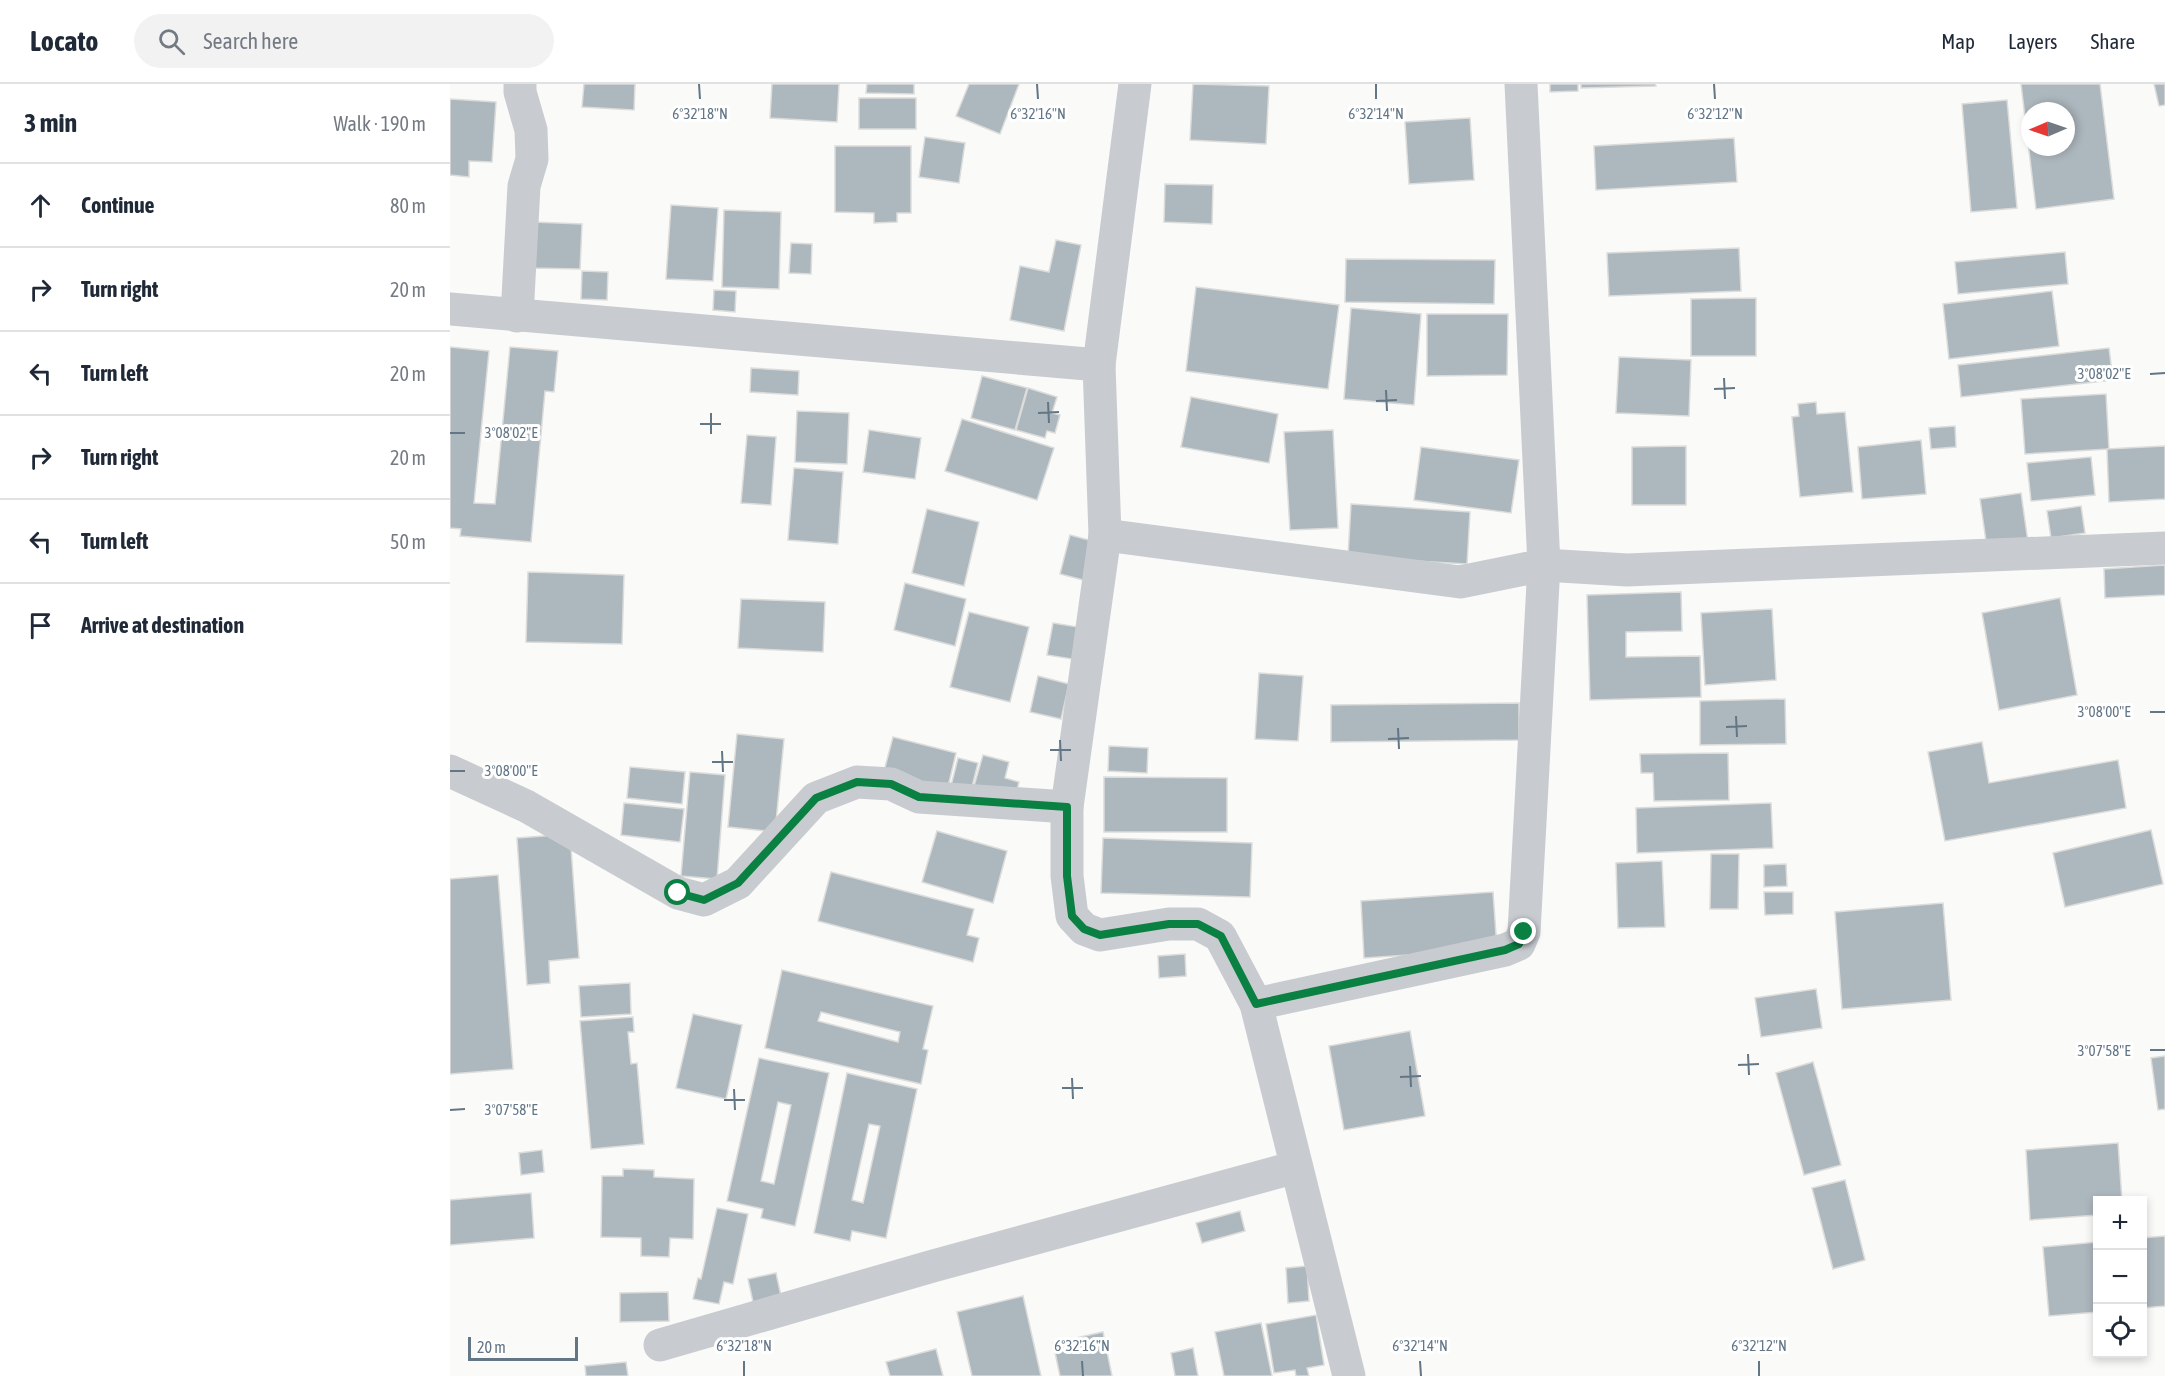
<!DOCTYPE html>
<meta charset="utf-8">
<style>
body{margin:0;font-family:"Asap Condensed",sans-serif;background:#f2f2f3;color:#1f2937}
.controls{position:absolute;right:18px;bottom:18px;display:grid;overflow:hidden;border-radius:0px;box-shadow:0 3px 9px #0003}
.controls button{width:54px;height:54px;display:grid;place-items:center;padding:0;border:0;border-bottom:2px solid #e0e1e3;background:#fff;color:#1f2937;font:30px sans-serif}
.compass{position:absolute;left:1571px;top:18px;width:54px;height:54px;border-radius:50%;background:#fff;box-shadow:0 3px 9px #0003;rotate:268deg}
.scale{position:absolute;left:18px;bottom:15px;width:110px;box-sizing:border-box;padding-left:6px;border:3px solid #627686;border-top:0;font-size:16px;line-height:21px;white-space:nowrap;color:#627686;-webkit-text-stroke:4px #fff;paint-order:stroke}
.stop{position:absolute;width:18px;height:18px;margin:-14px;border:4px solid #0b8043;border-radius:50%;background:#fff}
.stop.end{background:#0b8043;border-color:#fff;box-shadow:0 2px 6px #0008}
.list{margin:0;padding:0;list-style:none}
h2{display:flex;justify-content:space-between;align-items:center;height:78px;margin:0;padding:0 24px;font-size:26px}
h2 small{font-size:20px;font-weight:400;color:#747a83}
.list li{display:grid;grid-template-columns:39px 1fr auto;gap:18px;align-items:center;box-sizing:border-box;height:84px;padding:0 24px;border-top:2px solid #e0e1e3}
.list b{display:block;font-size:22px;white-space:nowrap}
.list em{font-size:20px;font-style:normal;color:#747a83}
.icon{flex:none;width:33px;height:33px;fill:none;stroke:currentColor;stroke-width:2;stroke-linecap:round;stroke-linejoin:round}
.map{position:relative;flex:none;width:1715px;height:1292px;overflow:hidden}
header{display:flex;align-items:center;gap:36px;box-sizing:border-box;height:84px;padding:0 30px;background:#fff;border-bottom:2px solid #e0e1e3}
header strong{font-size:28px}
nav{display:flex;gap:33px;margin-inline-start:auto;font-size:21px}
.search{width:420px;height:54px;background:#f2f2f3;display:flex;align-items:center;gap:15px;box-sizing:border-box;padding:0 21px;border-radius:33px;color:#747a83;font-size:22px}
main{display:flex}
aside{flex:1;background:#fff}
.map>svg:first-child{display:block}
.building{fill:#adb7be;stroke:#dcdcda;stroke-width:1.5;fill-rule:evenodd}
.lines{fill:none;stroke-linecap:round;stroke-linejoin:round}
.minor{stroke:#c8ccd0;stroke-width:33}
.route{stroke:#0b8043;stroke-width:8}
.ticks{fill:none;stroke:#627686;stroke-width:2}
.ticks-label{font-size:15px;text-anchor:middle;fill:#627686;stroke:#fff;stroke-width:6;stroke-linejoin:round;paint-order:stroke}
</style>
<header>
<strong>Locato</strong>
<div class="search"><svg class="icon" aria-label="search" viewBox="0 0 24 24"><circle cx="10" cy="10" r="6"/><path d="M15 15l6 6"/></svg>Search here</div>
<nav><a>Map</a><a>Layers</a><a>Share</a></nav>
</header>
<main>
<aside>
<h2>3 min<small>Walk · 190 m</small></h2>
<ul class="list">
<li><svg class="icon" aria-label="ahead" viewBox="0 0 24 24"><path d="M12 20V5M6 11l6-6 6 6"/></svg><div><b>Continue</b></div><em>80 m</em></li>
<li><svg class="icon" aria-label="right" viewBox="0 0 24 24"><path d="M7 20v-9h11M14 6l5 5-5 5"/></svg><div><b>Turn right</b></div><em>20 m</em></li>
<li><svg class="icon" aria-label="left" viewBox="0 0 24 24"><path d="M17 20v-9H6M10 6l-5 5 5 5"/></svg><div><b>Turn left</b></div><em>20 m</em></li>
<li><svg class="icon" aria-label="right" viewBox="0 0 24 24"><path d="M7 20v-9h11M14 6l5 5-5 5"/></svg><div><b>Turn right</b></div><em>20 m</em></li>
<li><svg class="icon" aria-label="left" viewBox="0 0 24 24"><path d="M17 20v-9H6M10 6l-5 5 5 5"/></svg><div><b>Turn left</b></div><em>50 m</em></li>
<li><svg class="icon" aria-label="arrive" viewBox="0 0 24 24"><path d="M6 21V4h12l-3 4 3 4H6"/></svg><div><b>Arrive at destination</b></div></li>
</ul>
</aside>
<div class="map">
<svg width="1715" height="1292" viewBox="0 0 1715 1292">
<rect width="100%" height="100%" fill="#fafaf8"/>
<!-- building -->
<g class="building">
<polygon points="134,0 185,0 184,26 132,23"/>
<polygon points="322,0 389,0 387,38 320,34"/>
<polygon points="417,0 464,0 464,10 416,9"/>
<polygon points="519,0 569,0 550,50 506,32"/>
<polygon points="743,0 819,2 816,60 740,56"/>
<polygon points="1100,0 1128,0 1128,7 1100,8"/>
<polygon points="1131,0 1205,0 1206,2 1131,4"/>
<path d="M1571,0H1650L1664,115L1586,125ZM1580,27H1616V63H1580Z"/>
<polygon points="1704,0 1715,0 1715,21 1709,22"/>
<rect x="409" y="14" width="57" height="31"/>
<polygon points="0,15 46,18 42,78 19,77 19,93 0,91"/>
<polygon points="1557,16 1567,124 1521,128 1512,20"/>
<polygon points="1020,34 1024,96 959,100 955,38"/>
<polygon points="475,53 515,59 509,99 469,93"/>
<polygon points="1284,54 1287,98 1146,106 1144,62"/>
<polygon points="385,62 461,62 461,129 447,129 447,138 424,139 424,129 385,128"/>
<polygon points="715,100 763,101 762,140 714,138"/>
<polygon points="221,121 268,124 263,197 216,195"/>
<polygon points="274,126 331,128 329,205 272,203"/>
<polygon points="83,138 132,140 130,185 81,184"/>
<polygon points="606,156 631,161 614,247 560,236 570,182 599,188"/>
<polygon points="341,159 362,160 361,190 339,189"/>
<polygon points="1289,164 1291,207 1159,212 1157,169"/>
<polygon points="1615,168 1618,200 1508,210 1505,178"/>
<polygon points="896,175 1045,176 1044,220 895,218"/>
<polygon points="132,187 158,188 157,216 131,215"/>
<polygon points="746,203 889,221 878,305 736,287"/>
<polygon points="264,206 286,207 285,228 263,226"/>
<polygon points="1602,207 1609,262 1499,275 1493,220"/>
<polygon points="1306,214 1306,272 1241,272 1241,215"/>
<polygon points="901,224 971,230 964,321 894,315"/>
<polygon points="977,230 1058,230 1057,291 977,292"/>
<polygon points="0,263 39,267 24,419 45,420 60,263 108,267 104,308 95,307 81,458 10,452 11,445 0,444"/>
<polygon points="1659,264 1663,296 1511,313 1508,281"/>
<polygon points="1169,273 1241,276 1239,332 1166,329"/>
<polygon points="301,284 349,287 348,311 300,308"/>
<polygon points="532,292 577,304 565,346 521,334"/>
<polygon points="578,304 607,313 602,329 610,331 605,349 597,347 595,354 566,346"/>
<polygon points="1656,310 1659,365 1575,370 1571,315"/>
<polygon points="741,313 828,330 819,379 731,363"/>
<polygon points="1366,318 1367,330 1395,328 1403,408 1350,413 1342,333 1349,332 1348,320"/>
<polygon points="347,327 399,329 397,380 345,378"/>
<polygon points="512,335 604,364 587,416 495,387"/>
<polygon points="1505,342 1506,363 1481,365 1479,344"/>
<polygon points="419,346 471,354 465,395 413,388"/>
<polygon points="883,346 888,444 840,446 834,348"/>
<polygon points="297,351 326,353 321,421 291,419"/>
<polygon points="1471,356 1476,410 1412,415 1408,363"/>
<polygon points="1236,362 1236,421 1182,421 1182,363"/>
<polygon points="1715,362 1715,415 1659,418 1657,365"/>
<polygon points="971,363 1069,376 1061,429 964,416"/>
<polygon points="1641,373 1645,411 1581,417 1577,379"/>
<polygon points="344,384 393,388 388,460 338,456"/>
<polygon points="1571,409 1578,458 1537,464 1530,415"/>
<polygon points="901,420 1020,428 1017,480 898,473"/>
<polygon points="1631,422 1635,449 1601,454 1597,427"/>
<polygon points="477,425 529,438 514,502 462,489"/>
<polygon points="620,451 650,459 641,498 610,490"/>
<polygon points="1715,481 1715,511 1655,514 1654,485"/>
<polygon points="78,488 174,491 172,560 76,558"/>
<polygon points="455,499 516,515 505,562 444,546"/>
<polygon points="1231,508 1232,547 1176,548 1176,573 1250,572 1251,613 1140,616 1137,511"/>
<polygon points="1610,514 1627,611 1549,626 1532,529"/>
<polygon points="291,515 375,518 373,568 288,564"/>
<polygon points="1322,525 1326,596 1255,601 1251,529"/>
<polygon points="519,528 579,543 560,618 500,603"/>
<polygon points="603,539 628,543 622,575 597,571"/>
<polygon points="809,589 853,592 848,657 805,655"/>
<polygon points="588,592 619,600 611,635 580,628"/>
<polygon points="1335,615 1336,660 1250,661 1250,617"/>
<polygon points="1069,619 1069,656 881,658 881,621"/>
<polygon points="287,650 334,655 325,748 278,743"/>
<polygon points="443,653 506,669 497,707 433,691"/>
<polygon points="1532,658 1539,699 1668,676 1676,724 1495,757 1478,668"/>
<polygon points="659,662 698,664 697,689 658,687"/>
<polygon points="1278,669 1279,716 1204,717 1203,689 1191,689 1190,670"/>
<polygon points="533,671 559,678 555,694 569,698 565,714 524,702"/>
<polygon points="508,674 528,679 520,711 500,706"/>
<polygon points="180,683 235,688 232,720 177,714"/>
<polygon points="240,688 275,691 267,795 231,792"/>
<polygon points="654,693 777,694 777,748 654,748"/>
<polygon points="174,719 234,725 230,758 171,751"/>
<polygon points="1321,719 1323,764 1187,769 1186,724"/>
<polygon points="1701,746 1713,800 1615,823 1603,769"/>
<polygon points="487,747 557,767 543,819 472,798"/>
<polygon points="120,750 129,874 99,877 100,899 77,901 67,754"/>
<polygon points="653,754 802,759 800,813 651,809"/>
<polygon points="1261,770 1289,770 1288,825 1260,825"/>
<polygon points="1212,777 1215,843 1168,844 1166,779"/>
<polygon points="1336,780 1337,802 1314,803 1314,781"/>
<polygon points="381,788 524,825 517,851 529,854 523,878 368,837"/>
<polygon points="48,791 63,985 0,990 0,795"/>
<polygon points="1043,808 1047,865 914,874 911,817"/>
<polygon points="1314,808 1343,808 1343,830 1315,831"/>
<polygon points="1493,819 1501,916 1392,925 1385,828"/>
<polygon points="735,870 736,892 709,894 708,872"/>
<path d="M332,886L483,922L473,965L478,966L471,1000L315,964ZM371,928L450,948L448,958L368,937Z"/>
<polygon points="180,899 181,930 131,933 129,902"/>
<polygon points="1366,905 1372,944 1311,953 1305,914"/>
<polygon points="243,930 292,941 276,1015 226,1004"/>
<polygon points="183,933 184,948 178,948 181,980 187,979 194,1060 141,1065 130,937"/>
<polygon points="960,947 975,1032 894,1046 879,962"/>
<polygon points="1715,972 1715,1025 1708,1026 1701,974"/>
<path d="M309,974L379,989L345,1142L311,1134L313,1125L277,1117ZM328,1018L341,1021L324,1100L311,1097Z"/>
<polygon points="1363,978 1391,1081 1354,1091 1326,989"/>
<path d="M397,989L467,1005L436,1154L402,1147L400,1157L364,1149ZM419,1040L430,1042L413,1119L402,1116Z"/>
<polygon points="1668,1059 1672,1116 1648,1116 1648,1131 1580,1136 1576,1066"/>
<polygon points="92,1066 94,1088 71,1091 69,1069"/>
<polygon points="173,1085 204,1086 204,1093 244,1095 243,1155 220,1154 219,1173 191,1172 191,1154 151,1153 152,1092 173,1092"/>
<polygon points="1395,1096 1415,1176 1383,1185 1362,1104"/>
<polygon points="81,1109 84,1154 0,1161 0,1116"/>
<polygon points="267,1124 298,1130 283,1200 274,1198 269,1220 243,1215 248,1194 251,1195"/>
<polygon points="790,1127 795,1147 752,1159 746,1139"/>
<polygon points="1715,1152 1715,1222 1692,1224 1692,1154"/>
<polygon points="1648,1158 1648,1228 1599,1232 1593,1163"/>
<polygon points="857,1182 859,1217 838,1219 836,1184"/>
<polygon points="326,1189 331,1212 303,1218 298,1195"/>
<polygon points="218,1208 219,1237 170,1238 170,1209"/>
<polygon points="573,1212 591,1292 522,1292 507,1228"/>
<polygon points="866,1231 874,1281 857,1284 859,1292 846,1292 845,1286 824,1289 816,1240"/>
<polygon points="811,1239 822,1292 774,1292 765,1248"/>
<polygon points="653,1248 662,1292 610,1292 603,1259"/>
<polygon points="743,1264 748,1292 725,1292 721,1269"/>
<polygon points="486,1265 493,1292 440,1292 436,1278"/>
<polygon points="176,1278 178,1292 136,1292 135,1282"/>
</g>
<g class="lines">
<!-- minor -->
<g class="minor">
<polyline points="685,0 649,281 655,451 617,723 617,792 622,832 634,845 650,851 719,840 748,840 770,852 806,920 899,1292"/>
<polyline points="0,225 649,281"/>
<polyline points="67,232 74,102 82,75 81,46 70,8 70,0"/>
<polyline points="655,451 1010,498 1094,481 1071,0"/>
<polyline points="0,687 76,722 228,809 254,816 288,799 366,714 407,698 441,700 469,713 617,723"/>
<polyline points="806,920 1055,866 1069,860 1074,848 1094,481 1177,486 1715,464"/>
<polyline points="210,1261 483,1182 846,1083"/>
</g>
</g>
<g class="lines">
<!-- route -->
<polyline class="route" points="228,809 254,816 288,799 366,714 407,698 441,700 469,713 617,723 617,792 622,832 634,845 650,851 719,840 748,840 771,852 806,920 1055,866 1069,860 1074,848"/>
</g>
<!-- ticks -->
<path class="ticks" d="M249,0L250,15M587,0L588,15M926,0V15M1264,0L1265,15M1700,290L1715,289M1274,294L1275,315M1264,305L1285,304M936,306L937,327M926,317L947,316M598,318L599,339M261,329V350M588,329L609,328M250,340H271M0,349H15M1700,628H1715M1286,632L1287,653M1276,643L1297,642M948,644L949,665M938,655L959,654M610,656L611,677M600,666H621M272,667L273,688M262,678H283M0,687H15M1700,966H1715M1298,970L1299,991M1288,981L1309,980M960,982L961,1003M950,993L971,992M622,994L623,1015M612,1004H633M284,1005L285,1026M274,1016H295M0,1026L15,1025M294,1277V1292M632,1277L633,1292M970,1277L971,1292M1309,1277V1292"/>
<g class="ticks-label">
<text x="250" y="35">6°32'18"N</text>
<text x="588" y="35">6°32'16"N</text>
<text x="926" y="35">6°32'14"N</text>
<text x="1265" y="35">6°32'12"N</text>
<text x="1654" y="295">3°08'02"E</text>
<text x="61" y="354">3°08'02"E</text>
<text x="1654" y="633">3°08'00"E</text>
<text x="61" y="692">3°08'00"E</text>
<text x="1654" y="972">3°07'58"E</text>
<text x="61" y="1031">3°07'58"E</text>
<text x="294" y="1267">6°32'18"N</text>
<text x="632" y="1267">6°32'16"N</text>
<text x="970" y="1267">6°32'14"N</text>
<text x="1309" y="1267">6°32'12"N</text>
</g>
</svg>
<div class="controls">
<button>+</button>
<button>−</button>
<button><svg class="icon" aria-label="locate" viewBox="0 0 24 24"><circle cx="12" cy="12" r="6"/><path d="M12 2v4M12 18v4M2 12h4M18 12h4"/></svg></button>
</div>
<svg class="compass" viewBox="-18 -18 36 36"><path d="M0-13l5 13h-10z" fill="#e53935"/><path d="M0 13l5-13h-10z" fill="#747a83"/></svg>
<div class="scale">20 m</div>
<div class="stop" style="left:228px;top:809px"></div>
<div class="stop end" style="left:1074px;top:848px"></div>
</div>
</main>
